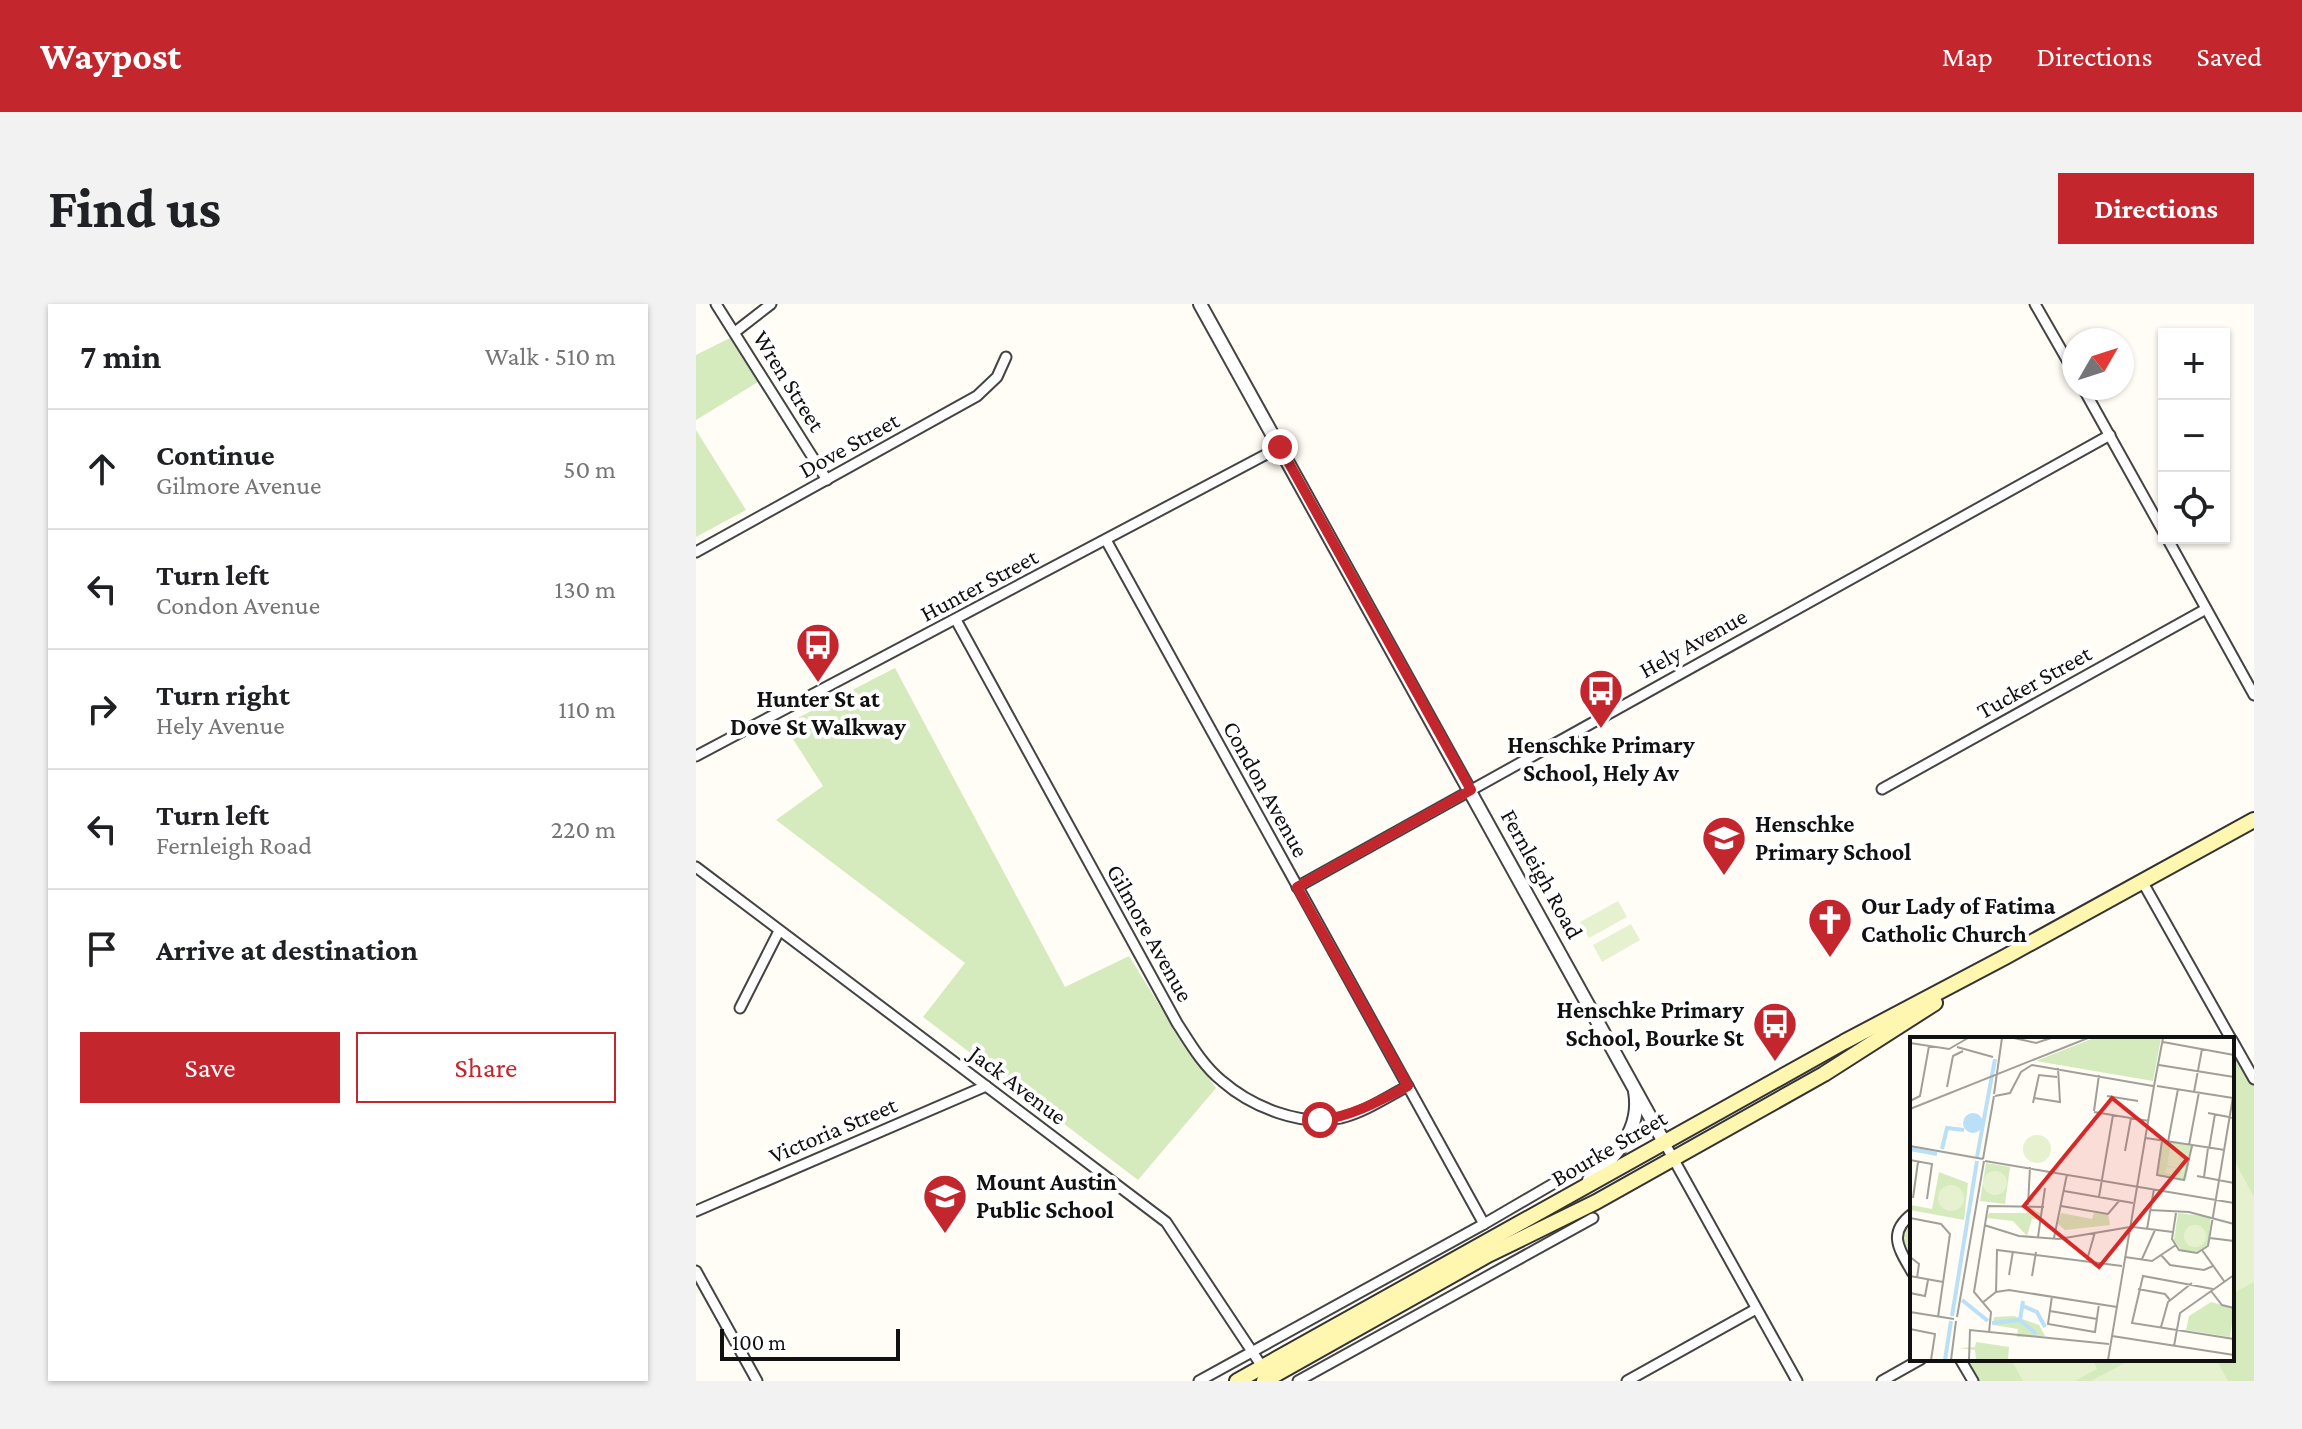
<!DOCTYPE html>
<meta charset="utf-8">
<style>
body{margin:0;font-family:"Crimson Pro",serif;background:#f2f2f2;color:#202124}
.controls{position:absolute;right:24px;top:24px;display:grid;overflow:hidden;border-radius:0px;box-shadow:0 2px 6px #0004}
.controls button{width:72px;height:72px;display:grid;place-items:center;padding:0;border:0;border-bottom:2px solid #e0e0e0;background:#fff;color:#202124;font:40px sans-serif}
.compass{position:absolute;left:1366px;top:24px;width:72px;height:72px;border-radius:50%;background:#fff;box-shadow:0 2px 6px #0004;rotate:51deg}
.scale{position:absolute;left:24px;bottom:20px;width:180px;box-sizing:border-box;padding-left:8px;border:4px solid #111;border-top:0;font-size:22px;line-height:28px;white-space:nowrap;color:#111;-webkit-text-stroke:6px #fff;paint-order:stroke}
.stop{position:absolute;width:24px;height:24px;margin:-18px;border:6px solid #c4262e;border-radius:50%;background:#fff}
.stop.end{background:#c4262e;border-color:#fff;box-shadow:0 2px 8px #0008}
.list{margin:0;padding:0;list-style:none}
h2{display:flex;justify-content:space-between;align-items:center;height:104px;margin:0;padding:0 32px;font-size:34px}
h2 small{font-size:26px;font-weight:400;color:#757577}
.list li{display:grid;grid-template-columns:52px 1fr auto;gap:24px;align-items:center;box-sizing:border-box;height:120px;padding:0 32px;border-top:2px solid #e0e0e0}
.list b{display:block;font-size:30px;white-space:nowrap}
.list p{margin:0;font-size:26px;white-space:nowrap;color:#757577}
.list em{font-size:26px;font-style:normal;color:#757577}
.actions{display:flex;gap:16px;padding:24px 32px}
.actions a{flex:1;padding:18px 0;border:2px solid #c4262e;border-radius:0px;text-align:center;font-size:28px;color:#c4262e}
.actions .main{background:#c4262e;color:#fff}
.icon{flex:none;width:44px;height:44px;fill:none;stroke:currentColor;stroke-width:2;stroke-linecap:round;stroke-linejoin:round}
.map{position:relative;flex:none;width:1558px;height:1077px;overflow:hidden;border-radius:0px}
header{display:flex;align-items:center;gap:48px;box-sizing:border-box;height:112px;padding:0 40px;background:#c4262e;color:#fff}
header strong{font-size:38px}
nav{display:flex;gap:44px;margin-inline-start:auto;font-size:28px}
.intro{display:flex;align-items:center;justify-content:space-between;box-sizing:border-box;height:192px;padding:0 48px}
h1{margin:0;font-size:56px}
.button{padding:20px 36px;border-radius:0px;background:#c4262e;color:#fff;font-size:28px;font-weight:700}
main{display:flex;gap:48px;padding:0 48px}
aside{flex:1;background:#fff;border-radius:0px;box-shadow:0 2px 6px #0004}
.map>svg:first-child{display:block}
.green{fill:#d5ebbd}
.pitch{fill:#e6f2cf}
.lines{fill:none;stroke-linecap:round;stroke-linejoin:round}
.minor-casing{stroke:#444;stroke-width:13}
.tertiary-casing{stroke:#444;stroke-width:16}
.secondary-casing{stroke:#333;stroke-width:18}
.minor{stroke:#fff;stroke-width:9}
.tertiary{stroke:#fff;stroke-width:12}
.secondary{stroke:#fff6b0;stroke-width:14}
.route{stroke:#c4262e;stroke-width:10}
.labels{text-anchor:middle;stroke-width:8;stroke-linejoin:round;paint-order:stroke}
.street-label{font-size:24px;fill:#111;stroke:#fff}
.poi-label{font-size:24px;font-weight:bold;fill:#111;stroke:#fff;text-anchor:start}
.inset-river{fill:none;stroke:#b9e0f7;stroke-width:4}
.inset-road{fill:none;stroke:#a09f9a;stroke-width:2}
.view{fill:#d62828;fill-opacity:0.15;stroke:#d62828;stroke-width:4}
.inset-edge{fill:none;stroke:#111;stroke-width:4}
</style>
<header>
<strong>Waypost</strong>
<nav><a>Map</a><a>Directions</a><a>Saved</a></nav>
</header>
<div class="intro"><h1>Find us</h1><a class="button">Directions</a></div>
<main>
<aside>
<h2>7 min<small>Walk · 510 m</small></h2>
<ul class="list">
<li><svg class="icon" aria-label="ahead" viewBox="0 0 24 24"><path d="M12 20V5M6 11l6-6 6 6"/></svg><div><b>Continue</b><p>Gilmore Avenue</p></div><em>50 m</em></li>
<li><svg class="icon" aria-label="left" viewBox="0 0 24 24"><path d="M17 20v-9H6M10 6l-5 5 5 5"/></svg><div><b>Turn left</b><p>Condon Avenue</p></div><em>130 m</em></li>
<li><svg class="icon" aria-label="right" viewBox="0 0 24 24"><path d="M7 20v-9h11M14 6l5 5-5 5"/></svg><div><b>Turn right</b><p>Hely Avenue</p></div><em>110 m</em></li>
<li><svg class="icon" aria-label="left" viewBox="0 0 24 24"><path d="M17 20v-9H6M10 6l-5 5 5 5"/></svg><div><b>Turn left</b><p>Fernleigh Road</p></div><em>220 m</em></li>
<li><svg class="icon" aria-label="arrive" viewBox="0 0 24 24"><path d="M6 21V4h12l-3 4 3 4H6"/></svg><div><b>Arrive at destination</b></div></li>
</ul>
<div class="actions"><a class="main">Save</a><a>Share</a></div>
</aside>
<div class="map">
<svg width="1558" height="1077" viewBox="0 0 1558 1077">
<rect width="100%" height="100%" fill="#fffdf5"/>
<!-- green -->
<g class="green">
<polygon points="34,34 62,78 0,116 0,51"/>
<polygon points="0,126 50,206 0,233"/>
<polygon points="199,364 369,683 433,652 488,741 520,784 442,876 227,713 269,659 80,516 127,482 88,421"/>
<polygon points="1536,736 1558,775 1558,1077 1277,1077 1264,1055 1536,1055"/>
<polygon points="1216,910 1216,968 1201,927"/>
</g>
<!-- pitch -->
<g class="pitch">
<polygon points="922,597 931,613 893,634 884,618"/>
<polygon points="935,620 944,636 906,658 897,641"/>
<polygon points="1536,852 1558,893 1558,978 1536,990"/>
<polygon points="1315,1055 1396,1055 1401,1065 1379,1077 1327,1077"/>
<polygon points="1436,1055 1520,1055 1532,1077 1395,1077"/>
</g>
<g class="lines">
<!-- minor casing -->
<g class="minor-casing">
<g id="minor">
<polyline points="20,0 131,176"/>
<polyline points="1339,0 1378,68"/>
<polyline points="39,28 75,0"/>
<polyline points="1387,84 1468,229"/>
<polyline points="1471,234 1558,391"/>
<polyline points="410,236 788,920"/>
<polyline points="0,248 281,92 301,73 310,53"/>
<path d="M260,316L481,719C494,739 507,762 526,777C556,803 605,823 645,814C669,808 691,793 712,782"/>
<polyline points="0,452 584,143"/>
<polyline points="1186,485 1510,305"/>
<polyline points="0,563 470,918 567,1064"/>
<polyline points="1446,577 1535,735"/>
<polyline points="601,583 1414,131"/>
<polyline points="44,704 83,627"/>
<polyline points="1536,736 1558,775"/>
<polyline points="968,838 1101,1077"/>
<polyline points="0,907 290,782"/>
<path d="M1216,910C1191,929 1203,945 1216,968"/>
<polyline points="0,967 61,1077"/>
<polyline points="1264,1055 1277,1077"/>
<polyline points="503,1077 788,920 879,867"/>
<polyline points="602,1077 897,914"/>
<polyline points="931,1077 1060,1005"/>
<polyline points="1186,1077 1225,1055"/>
</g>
</g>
<!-- tertiary casing -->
<g class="tertiary-casing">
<g id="tertiary">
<polyline points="504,0 968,838"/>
<path d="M893,876C920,852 946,826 939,787"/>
</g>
</g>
<!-- secondary casing -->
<g class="secondary-casing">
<g id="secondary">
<polyline points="541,1077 1148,738 1309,653 1558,516"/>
<polyline points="568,1077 792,951 900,898 1128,770 1239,699"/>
</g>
</g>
<!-- minor -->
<use href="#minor" class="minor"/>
<!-- tertiary -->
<use href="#tertiary" class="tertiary"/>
<!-- secondary -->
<use href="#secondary" class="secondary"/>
</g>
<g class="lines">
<!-- route -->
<path class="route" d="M584,143L775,486L601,583L712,782C683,797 657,812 624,816"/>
</g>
<!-- icons -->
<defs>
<g id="bus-pin" transform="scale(2.3)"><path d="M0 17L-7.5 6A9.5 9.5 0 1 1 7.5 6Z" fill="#c4262e" stroke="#fff"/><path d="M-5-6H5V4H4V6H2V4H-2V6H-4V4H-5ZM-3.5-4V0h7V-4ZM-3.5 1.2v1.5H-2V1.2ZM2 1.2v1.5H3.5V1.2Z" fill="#fff"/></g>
<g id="school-pin" transform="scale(2.3)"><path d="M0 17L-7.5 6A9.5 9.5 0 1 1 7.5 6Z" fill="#c4262e" stroke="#fff"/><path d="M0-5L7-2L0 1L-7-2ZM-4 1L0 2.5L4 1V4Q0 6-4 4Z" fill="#fff"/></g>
<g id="church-pin" transform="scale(2.3)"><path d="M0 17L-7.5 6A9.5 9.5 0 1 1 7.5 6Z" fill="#c4262e" stroke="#fff"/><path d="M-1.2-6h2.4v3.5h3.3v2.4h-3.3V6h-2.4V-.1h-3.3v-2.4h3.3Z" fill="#fff"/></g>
</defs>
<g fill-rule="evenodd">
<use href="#bus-pin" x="122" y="341"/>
<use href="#bus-pin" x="905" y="387"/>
<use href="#school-pin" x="1028" y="534"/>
<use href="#church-pin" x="1134" y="616"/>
<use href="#bus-pin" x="1079" y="720"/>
<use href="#school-pin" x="249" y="892"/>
</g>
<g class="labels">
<!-- street labels -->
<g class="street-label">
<text transform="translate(93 77) rotate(58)" y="8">Wren Street</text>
<text transform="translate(153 141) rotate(-29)" y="8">Dove Street</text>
<text transform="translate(283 281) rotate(-28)" y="8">Hunter Street</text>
<text transform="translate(997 339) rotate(-29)" y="8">Hely Avenue</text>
<text transform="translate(1338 378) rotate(-29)" y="8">Tucker Street</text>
<text transform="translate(570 485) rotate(61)" y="8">Condon Avenue</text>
<text transform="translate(846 570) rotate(61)" y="8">Fernleigh Road</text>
<text transform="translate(454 629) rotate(61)" y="8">Gilmore Avenue</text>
<text transform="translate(322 781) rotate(37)" y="8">Jack Avenue</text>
<text transform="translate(137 826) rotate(-23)" y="8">Victoria Street</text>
<text transform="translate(913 844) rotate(-30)" y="8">Bourke Street</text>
</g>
<!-- poi labels -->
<g class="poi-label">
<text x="122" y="403" text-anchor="middle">Hunter St at<tspan x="122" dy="28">Dove St Walkway</tspan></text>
<text x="905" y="449" text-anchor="middle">Henschke Primary<tspan x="905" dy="28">School, Hely Av</tspan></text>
<text x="1059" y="528">Henschke<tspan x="1059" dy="28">Primary School</tspan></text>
<text x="1165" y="610">Our Lady of Fatima<tspan x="1165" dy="28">Catholic Church</tspan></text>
<text x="1048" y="714" text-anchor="end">Henschke Primary<tspan x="1048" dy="28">School, Bourke St</tspan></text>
<text x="280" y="886">Mount Austin<tspan x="280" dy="28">Public School</tspan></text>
</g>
</g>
<!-- overview -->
<g transform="translate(1214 733)">
<rect width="324" height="324" fill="#fffdf5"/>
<path d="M184,1H251L243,44L126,24ZM252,104L282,109L276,143L248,139ZM76,126L100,130L95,167L70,164ZM29,135L58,146L54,183L0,173V152L1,168L22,172ZM118,169L131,177L130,183L122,182L117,199L103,184L77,181L79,176H117ZM151,176L182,182L184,176L198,177L200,188L155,193L148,187ZM268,176L301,180L298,208L288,215L271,213L264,203ZM301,265L324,271L320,300L276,293L279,279ZM104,279L129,288L135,299L107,300L108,292L83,288L84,280ZM66,305L99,310L98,323H66L65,313L49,311L65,310Z" fill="#d5ebbd"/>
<path d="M113 112a14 14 0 1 1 28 0a14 14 0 1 1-28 0ZM260,110L271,112L269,122L276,123L274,134L267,133L266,138L255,136L256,130L268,131L257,128ZM73 146a12 12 0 1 1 24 0a12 12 0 1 1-24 0ZM28 161a13 13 0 1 1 26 0a13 13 0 1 1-26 0ZM274 199a11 11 0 1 1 22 0a11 11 0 1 1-22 0Z" fill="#e6f2cf"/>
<path d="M53 86a10 10 0 1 1 20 0a10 10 0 1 1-20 0Z" fill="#b9e0f7"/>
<path class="inset-river" d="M0,112L27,117M32,112L37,91L54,93M67,120L85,22M52,263L78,284M113,264L110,283L126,297M113,269L127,275L135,290M42,279L67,124M82,286L109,283M35,323L41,284"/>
<path class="inset-road" d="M104,1L126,6L141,1M253,5L324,18M0,6L39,12L58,1M47,10L83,20M249,28L324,40M244,49L253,1M247,49L323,61M37,50L43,19L53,14M284,55L292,12M84,57L92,1M85,59L100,56L111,35L122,28L243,49M197,59L228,64M124,61L150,65L148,31M0,64L10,59L19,9M123,66L129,38L147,40M0,72L178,1M184,74L189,38M184,75L239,84M298,76L324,81M236,101L315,113M252,104L247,138L274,143L282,109M258,105L268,52M279,108L289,55M0,109L73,122M299,112L305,77M215,114L221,81M73,122L84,59M0,123L22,127L17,162M75,124L324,166M287,139L324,146M294,140L298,111M154,154L223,166M189,160L203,78M3,161L8,125M118,168L120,130M151,169L198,177L209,164M240,173L279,175L324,187M266,176L262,202L269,213L287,216L298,209L324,54M0,181L31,187L40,197L28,280M74,188L109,199L149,202L220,190M223,190L263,195M237,192L244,152M128,200L135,151M144,201L157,137M300,201L324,204M292,213L314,244M251,218L260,228L294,233L303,229M0,220L9,227L7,241M215,220L242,224L266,208M232,222L245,193M177,223L185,195M99,238L103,214M0,239L33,245M122,239L126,215M228,252L255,257L260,263M303,252L233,239L222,286L324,302M301,254L312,268L324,271M86,255L87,213L212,229M0,256L15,259L18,243M142,259L138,287L185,295L189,267M72,266L86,255L99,253L207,270M140,274L187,282M0,275L44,282M47,280L74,124M251,290L258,265L282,246M0,292L25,297L21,323M79,296L81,275L64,255L78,169L134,170M202,299L324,318M264,309L270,276L324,238M41,323L46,284M59,323L60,293L199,307M198,323L244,49"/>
<path class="view" d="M202,61L277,122L189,230L114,169Z"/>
<rect width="324" height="324" class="inset-edge"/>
</g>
</svg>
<div class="controls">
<button>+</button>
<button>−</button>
<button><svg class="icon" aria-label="locate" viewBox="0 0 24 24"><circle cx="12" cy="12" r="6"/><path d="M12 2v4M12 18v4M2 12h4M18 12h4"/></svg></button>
</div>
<svg class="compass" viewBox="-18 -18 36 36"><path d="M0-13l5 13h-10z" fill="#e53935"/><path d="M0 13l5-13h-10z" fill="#757577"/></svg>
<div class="scale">100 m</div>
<div class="stop" style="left:624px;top:816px"></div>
<div class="stop end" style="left:584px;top:143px"></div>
</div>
</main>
